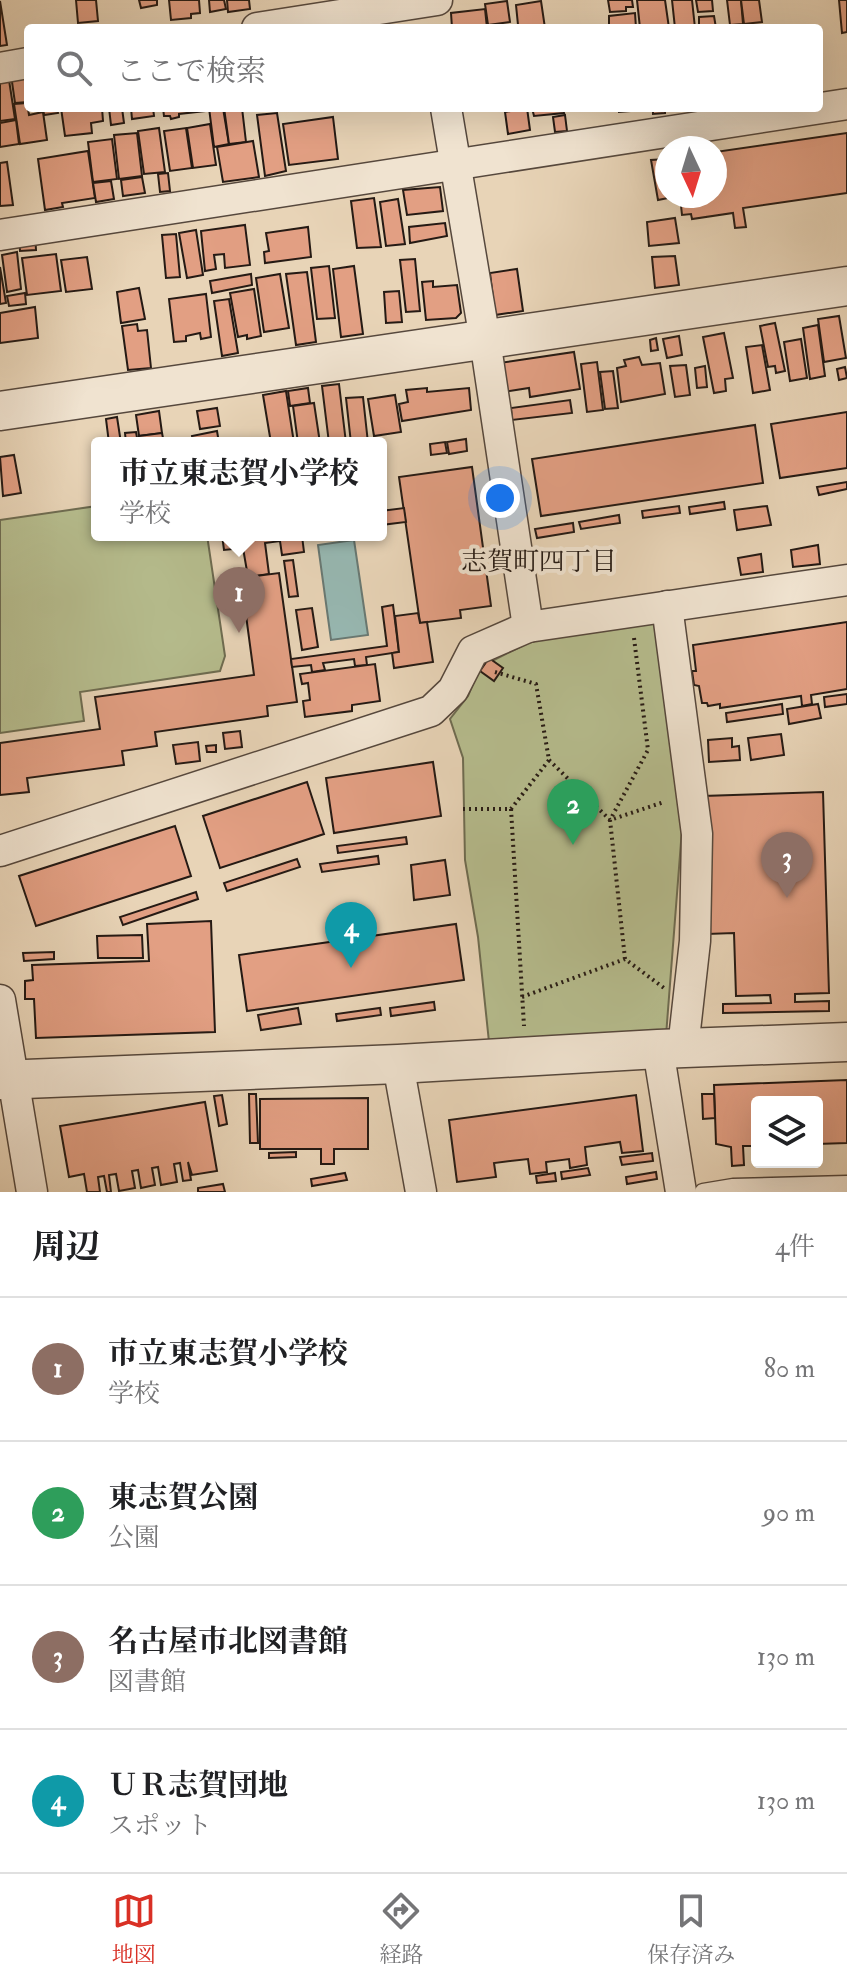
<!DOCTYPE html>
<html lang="ja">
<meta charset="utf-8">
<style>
body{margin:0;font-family:"IM FELL Double Pica","Noto Serif JP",serif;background:#f2f2f2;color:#202124}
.controls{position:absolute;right:24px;bottom:24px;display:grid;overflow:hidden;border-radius:8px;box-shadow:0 8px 32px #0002}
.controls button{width:72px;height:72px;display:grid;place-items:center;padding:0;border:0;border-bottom:2px solid #e0e0e0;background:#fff;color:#202124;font:40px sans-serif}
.compass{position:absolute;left:655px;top:136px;width:72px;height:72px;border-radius:50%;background:#fff;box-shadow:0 8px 32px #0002;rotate:176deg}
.you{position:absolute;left:500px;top:498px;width:28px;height:28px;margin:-20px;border:6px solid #fff;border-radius:50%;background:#1a73e8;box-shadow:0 0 0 12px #1a73e833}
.badge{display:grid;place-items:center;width:52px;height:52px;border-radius:50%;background:#d93025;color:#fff;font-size:26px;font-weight:700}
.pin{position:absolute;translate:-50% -66px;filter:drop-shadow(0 2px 4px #0008)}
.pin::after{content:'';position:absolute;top:42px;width:28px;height:24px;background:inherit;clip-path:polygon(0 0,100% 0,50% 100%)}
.popup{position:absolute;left:91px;top:437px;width:296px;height:104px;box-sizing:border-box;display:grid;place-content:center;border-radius:8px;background:#fff;filter:drop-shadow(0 2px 6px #0005);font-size:26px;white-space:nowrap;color:#757577}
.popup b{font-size:30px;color:#202124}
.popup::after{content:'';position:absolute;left:50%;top:100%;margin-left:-16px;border:16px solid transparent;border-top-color:#fff}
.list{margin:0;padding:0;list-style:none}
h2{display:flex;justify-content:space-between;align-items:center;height:104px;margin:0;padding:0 32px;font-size:34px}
h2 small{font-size:26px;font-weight:400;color:#757577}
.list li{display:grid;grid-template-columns:52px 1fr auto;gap:24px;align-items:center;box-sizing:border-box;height:144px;padding:0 32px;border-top:2px solid #e0e0e0}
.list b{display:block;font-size:30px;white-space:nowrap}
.list p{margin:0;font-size:26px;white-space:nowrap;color:#757577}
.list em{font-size:26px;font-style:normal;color:#757577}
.icon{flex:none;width:44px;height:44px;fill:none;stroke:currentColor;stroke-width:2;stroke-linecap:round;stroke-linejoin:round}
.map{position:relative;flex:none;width:847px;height:1192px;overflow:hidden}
.search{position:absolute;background:#fff;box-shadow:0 8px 32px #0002;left:24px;right:24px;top:24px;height:88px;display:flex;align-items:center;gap:20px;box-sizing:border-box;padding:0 28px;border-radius:8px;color:#757577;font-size:30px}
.sheet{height:680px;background:#fff}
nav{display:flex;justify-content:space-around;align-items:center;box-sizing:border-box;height:112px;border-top:2px solid #e0e0e0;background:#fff;font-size:22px;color:#757577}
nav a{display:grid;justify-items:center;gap:4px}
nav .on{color:#d93025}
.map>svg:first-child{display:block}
.green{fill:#b6bd8e;stroke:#6e6c51;stroke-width:2}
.water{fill:#97b8b2;stroke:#697973;stroke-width:2}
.building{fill:#e29f83;stroke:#251a14;stroke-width:2}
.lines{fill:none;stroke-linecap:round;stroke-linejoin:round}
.service-casing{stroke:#56483d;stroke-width:19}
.minor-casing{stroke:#56483d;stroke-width:33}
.tertiary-casing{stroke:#56483d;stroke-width:41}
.path{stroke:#251a14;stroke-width:4;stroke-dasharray:2 4;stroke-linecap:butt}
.service{stroke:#f0e3d0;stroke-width:16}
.minor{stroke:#f0e3d0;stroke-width:30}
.tertiary{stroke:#f0e3d0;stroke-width:38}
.labels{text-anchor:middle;stroke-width:8;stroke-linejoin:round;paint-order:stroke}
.neighbourhood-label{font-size:26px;fill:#251a14;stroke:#f0e3d0}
</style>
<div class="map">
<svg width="847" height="1192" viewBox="0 0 847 1192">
<rect width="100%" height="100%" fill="#e8d4b7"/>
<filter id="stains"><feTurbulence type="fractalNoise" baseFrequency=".0025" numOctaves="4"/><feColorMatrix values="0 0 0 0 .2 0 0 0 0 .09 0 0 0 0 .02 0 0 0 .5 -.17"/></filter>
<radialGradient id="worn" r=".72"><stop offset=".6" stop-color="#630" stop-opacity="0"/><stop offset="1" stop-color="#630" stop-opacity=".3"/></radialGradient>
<!-- green -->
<g class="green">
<polygon points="97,506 97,535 207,535 225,656 220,671 80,692 84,721 0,733 0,520"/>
<polygon points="654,622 682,829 666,1036 489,1042 478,937 465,860 463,758 450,719 468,696 480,667 532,641"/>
</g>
<!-- water -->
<polygon class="water" points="354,540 368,635 331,640 318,545"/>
<!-- building -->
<g class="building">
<polygon points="76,0 96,0 98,21 78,23"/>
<polygon points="139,0 157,0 157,5 141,8"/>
<polygon points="169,0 199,0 200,13 191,14 191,18 171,20"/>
<polygon points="209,0 224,0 226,9 210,12"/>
<polygon points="227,0 249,0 250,9 228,12"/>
<polygon points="608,0 632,0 633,7 626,7 626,11 610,12"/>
<polygon points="637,0 665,0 669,28 640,28"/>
<polygon points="672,0 692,0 695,28 675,28"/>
<polygon points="696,0 712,0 713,11 698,12"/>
<polygon points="727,0 741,0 743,24 730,25"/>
<polygon points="741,0 759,0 762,22 744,24"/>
<polygon points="839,0 847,0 847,32 842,33"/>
<polygon points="0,1 7,45 0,46"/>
<polygon points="507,1 510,22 488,25 485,4"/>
<polygon points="541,1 545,28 496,28 518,25 516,5"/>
<polygon points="485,9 487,28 452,28 451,13"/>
<polygon points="635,13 636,28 609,28 609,16"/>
<polygon points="714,16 716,28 699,28 699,17"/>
<polygon points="28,73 28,102 15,103 11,75"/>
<polygon points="9,80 15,119 0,121 0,81"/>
<polygon points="27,103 29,115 43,112 47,140 20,144 14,104"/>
<polygon points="43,108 57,108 58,113 44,115"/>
<polygon points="61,108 102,108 103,121 91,123 92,133 65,136"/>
<polygon points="109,108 122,108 124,123 111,125"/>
<polygon points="131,108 153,108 154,116 132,119"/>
<polygon points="163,108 205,108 205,111 179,114 179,117 171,119 170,116 164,116"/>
<polygon points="209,108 223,108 229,144 214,147"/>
<polygon points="224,108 242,108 246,142 229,144"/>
<polygon points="527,108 530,130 508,134 505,112"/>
<polygon points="532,108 563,108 564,113 534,116"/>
<polygon points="619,108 643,108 643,110 619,112"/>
<polygon points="653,108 665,108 665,113 653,114"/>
<polygon points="277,113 286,171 265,176 257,115"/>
<polygon points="565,115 567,131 555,132 553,117"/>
<polygon points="333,117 338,159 289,165 283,124"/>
<polygon points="16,120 19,144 0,147 0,123"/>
<polygon points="210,124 216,165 193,168 187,128"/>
<polygon points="159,128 165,172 144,174 138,131"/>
<polygon points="186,128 192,168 170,171 164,131"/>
<polygon points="137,133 142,176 119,179 114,135"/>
<polygon points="847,133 847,193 743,208 746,227 735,228 733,213 692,219 691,214 682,215 680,196 715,196 715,152"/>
<polygon points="112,139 117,179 93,182 88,142"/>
<polygon points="253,141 259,177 223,182 217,147"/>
<polygon points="88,151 95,198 62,203 63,207 45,210 38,159"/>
<polygon points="666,159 667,196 673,197 658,200 651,160"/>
<polygon points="7,162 13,205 0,206 0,163"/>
<polygon points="168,173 170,191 160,192 158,174"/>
<polygon points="142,177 145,193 123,196 121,180"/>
<polygon points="111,181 114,199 96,202 93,183"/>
<polygon points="440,187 443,211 407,215 403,190"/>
<polygon points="374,198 381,247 357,248 351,201"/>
<polygon points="398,199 405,244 386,246 380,202"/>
<polygon points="675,218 679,243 649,246 647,222"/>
<polygon points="445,223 447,236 410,243 409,227"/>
<polygon points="245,225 250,265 225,268 224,254 214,255 216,269 205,271 201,231"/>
<polygon points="308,227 311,257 265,263 264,252 269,251 266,233"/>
<polygon points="196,230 203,275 187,278 179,233"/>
<polygon points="35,234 36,250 20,251 19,235"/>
<polygon points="176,234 180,277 166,278 162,235"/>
<polygon points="17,252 21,289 7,292 2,255"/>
<polygon points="56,254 61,291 27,295 22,258"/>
<polygon points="675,256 679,285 655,288 652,257"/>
<polygon points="87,257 92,289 66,292 61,260"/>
<polygon points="415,259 420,311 406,312 400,260"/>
<polygon points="329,266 335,318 317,319 311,268"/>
<polygon points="354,266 363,334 341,337 333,269"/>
<polygon points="0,267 6,303 0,304"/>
<polygon points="517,269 523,311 495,315 490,273"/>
<polygon points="307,272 316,342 296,345 286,274"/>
<polygon points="251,274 252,285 212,293 210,281"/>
<polygon points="280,274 289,328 264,332 256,278"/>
<polygon points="433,281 433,287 457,285 461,313 456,318 426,320 422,282"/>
<polygon points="139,288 145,319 121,323 117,292"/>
<polygon points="254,289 261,336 247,339 247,335 238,337 230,293"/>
<polygon points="399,291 402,322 386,323 384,292"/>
<polygon points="25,293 26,304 9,306 7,296"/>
<polygon points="206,294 211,337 201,339 200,333 186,336 186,341 174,342 169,299"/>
<polygon points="229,299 238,353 222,356 214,301"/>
<polygon points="35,307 38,338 0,343 0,313"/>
<polygon points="839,316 846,358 824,362 818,319"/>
<polygon points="775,323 785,371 776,373 775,366 768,367 760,326"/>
<polygon points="137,324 138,331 147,330 151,368 128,370 122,326"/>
<polygon points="818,325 825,376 810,379 803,328"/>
<polygon points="724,333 733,378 725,379 726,391 714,393 703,337"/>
<polygon points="679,336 682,355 667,358 663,339"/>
<polygon points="656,338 658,350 651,351 650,340"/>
<polygon points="801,339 807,378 790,381 784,342"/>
<polygon points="762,345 770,390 753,393 746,347"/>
<polygon points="574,352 580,389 530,397 529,388 503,392 499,363"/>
<polygon points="639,357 642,365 660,363 665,394 621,402 617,368 626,366 624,360"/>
<polygon points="597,362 603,410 587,412 581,364"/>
<polygon points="686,365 690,395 675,397 670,366"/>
<polygon points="705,366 707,387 697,388 695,368"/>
<polygon points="845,367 847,378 839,380 837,369"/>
<polygon points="613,371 618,408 605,409 600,372"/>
<polygon points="339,384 346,443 329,443 322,386"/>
<polygon points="308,388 310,403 290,406 288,391"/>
<polygon points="427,388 427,392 469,388 471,410 402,421 399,404 408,402 406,390"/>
<polygon points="286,391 294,443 271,443 263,395"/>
<polygon points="395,395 401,432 374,436 368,399"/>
<polygon points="363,397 368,443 351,443 346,398"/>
<polygon points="570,400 572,413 512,420 511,408"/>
<polygon points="314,403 320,443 298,443 293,406"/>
<polygon points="217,408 220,426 200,429 197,411"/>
<polygon points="159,411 162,433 139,436 136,415"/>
<polygon points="847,412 847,468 780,478 771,424"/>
<polygon points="117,417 121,443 109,443 106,419"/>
<polygon points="755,425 763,483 541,516 532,459"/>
<polygon points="217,431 219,443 189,443 193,442 192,436"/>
<polygon points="136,432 138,443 126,443 125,433"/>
<polygon points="162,433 164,443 139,443 139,436"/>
<polygon points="466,439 467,451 449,454 447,442"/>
<polygon points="445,442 447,453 431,455 430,444"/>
<polygon points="14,455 21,493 3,496 0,457"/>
<polygon points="472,467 491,606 460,610 461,618 420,623 399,477"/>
<polygon points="847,482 847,489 819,495 817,487"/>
<polygon points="724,502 725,509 690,514 689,507"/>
<polygon points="679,506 680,513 643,518 642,511"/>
<polygon points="767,506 771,525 737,530 734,510"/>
<polygon points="404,508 406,522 381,525 381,511"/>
<polygon points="619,515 620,523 581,529 579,522"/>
<polygon points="573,523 574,532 537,538 535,529"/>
<polygon points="222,535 312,535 302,536 304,552 282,555 280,541 265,543 269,574 248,577 243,548 224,550"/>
<polygon points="818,545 820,564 793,567 791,550"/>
<polygon points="761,554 763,572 741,575 738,558"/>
<polygon points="293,560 298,596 289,597 284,561"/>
<polygon points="279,573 297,702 267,706 268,716 155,732 157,746 122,751 124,765 27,778 29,792 0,795 0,743 100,729 95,697 254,675 241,578"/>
<polygon points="393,605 399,652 366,657 367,665 355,666 354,659 323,663 325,670 312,672 311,665 292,667 291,659 387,646 382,607"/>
<polygon points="312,608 318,647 302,650 296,610"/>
<polygon points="418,613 420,623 427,622 433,662 394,668 392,653 399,652 395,616"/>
<polygon points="847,622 847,689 811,695 812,704 802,706 801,696 720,708 720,704 708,706 707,703 702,703 699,686 694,685 692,671 696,671 693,645"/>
<polygon points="489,658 503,668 494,681 480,671"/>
<polygon points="375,664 380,701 352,705 352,711 305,717 303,701 310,700 308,683 302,684 300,674"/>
<polygon points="847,694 847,704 825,707 824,697"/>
<polygon points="782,704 783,714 727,722 726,713"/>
<polygon points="818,704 821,718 789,724 787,709"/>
<polygon points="240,731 242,747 225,749 223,733"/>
<polygon points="781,734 784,755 751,760 748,738"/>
<polygon points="732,738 732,747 739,746 740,760 709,762 708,740"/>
<polygon points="198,742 200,761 176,764 173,745"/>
<polygon points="216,745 216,752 207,752 206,746"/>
<polygon points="433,762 441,816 334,833 326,778"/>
<polygon points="307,782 324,834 220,868 203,816"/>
<circle cx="562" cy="801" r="10"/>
<polygon points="823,792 829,993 795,994 795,1002 829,1001 829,1011 723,1013 723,1004 771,1003 770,995 736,996 734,933 707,934 703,796"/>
<polygon points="175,826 191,876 36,926 19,876"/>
<polygon points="406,837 407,844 338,853 337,846"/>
<polygon points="378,856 379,864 322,872 320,864"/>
<polygon points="297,859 300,867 227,891 224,883"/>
<polygon points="445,860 450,895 414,900 411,865"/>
<polygon points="196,892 198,899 123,925 120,917"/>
<polygon points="211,921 215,1032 36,1038 34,999 25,999 25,981 33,980 32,965 149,961 147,924"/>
<polygon points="456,924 464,980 247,1011 239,955"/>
<polygon points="142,935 143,958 98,958 97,936"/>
<polygon points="54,952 54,959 24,961 23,953"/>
<polygon points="434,1002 435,1010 391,1016 390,1008"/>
<polygon points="298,1008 301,1024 261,1030 258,1015"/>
<polygon points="380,1008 381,1015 337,1021 336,1014"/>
<polygon points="847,1080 847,1143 817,1144 817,1102 757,1102 757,1146 743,1146 744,1165 732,1166 731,1147 716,1144 714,1085"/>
<polygon points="249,1094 256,1094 258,1143 250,1143"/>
<polygon points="702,1094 714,1094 715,1118 703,1119"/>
<polygon points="222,1095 227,1124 219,1126 214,1096"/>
<polygon points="636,1095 643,1151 622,1153 620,1142 585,1147 587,1165 570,1168 569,1159 546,1162 547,1172 530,1174 528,1159 494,1163 496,1177 457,1182 449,1120"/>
<polygon points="368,1098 368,1149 334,1149 334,1164 321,1164 321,1149 260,1149 260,1099"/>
<polygon points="205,1102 217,1171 192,1175 188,1162 191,1180 183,1181 180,1163 174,1164 177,1182 161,1185 158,1167 152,1168 155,1185 141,1188 138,1170 132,1171 135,1188 119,1191 116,1174 109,1175 111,1192 107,1192 104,1176 98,1177 100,1192 87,1192 84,1174 69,1177 60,1126"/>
<polygon points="296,1152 296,1157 269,1158 269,1153"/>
<polygon points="652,1153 653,1161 622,1165 620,1157"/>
<polygon points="588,1168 590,1175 562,1179 561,1172"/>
<polygon points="656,1172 657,1179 627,1184 626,1177"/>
<polygon points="345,1173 347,1180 312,1186 311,1179"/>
<polygon points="555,1173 556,1181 537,1183 536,1176"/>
<polygon points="223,1184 225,1192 198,1192 198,1188"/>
</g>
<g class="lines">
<!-- service casing -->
<g class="service-casing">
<polyline id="service" points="703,1192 733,1187 847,1184"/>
</g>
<!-- minor casing -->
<g class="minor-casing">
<g id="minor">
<polyline points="257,28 437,0"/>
<polyline points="0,68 28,63"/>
<polyline points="446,108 485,340 528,627"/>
<polyline points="0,235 847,104"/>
<polyline points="667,606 697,834 695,941 683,1048"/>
<polyline points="0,851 431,711 453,690 473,651 528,627 847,580"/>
<polyline points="0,1000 32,1192"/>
<polyline points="658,1049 681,1192"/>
<polyline points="398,1064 421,1192"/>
</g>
</g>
<!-- tertiary casing -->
<g class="tertiary-casing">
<g id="tertiary">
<polyline points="0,411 847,286"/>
<polyline points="0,1080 398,1064 658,1049 847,1042"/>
</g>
</g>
<!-- path -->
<g class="path">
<polyline points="495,672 536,684 549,760 511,809"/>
<polyline points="549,760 610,820 648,750 634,638"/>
<polyline points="463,809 511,809 524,1026"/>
<polyline points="625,959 610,820 664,802"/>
<polyline points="522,997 625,959 664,988"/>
</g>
<!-- service -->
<use href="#service" class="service"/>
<!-- minor -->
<use href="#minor" class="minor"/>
<!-- tertiary -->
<use href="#tertiary" class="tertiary"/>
</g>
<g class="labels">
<!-- neighbourhood labels -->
<g class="neighbourhood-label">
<text x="539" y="570">志賀町四丁目</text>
</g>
</g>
<rect width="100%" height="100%" filter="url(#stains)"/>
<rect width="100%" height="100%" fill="url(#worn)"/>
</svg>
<div class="controls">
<button><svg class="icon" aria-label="layers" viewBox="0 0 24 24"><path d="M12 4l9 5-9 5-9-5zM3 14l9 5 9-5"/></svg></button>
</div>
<svg class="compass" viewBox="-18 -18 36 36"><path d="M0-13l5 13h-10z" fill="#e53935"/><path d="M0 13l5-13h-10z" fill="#757577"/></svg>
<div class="you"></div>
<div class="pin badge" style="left:239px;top:633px;background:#8d6e63">1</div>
<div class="popup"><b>市立東志賀小学校</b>学校</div>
<div class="pin badge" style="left:573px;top:845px;background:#2e9e5b">2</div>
<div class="pin badge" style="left:787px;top:898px;background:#8d6e63">3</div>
<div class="pin badge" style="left:351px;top:968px;background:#0f9aa8">4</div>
<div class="search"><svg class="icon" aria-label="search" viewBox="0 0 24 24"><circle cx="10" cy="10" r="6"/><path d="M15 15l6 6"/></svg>ここで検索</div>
</div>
<section class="sheet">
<h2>周辺<small>4件</small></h2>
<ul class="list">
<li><span class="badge" style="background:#8d6e63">1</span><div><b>市立東志賀小学校</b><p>学校</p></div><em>80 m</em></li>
<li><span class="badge" style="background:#2e9e5b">2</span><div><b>東志賀公園</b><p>公園</p></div><em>90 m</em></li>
<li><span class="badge" style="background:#8d6e63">3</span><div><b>名古屋市北図書館</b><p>図書館</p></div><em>130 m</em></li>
<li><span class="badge" style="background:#0f9aa8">4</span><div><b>ＵＲ志賀団地</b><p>スポット</p></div><em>130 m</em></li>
</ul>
</section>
<nav>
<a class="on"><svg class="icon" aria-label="map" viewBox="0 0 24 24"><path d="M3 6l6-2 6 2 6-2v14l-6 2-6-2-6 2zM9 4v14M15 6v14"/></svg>地図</a>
<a><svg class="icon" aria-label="directions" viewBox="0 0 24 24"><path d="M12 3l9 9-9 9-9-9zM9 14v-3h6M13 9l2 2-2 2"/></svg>経路</a>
<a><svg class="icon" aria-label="saved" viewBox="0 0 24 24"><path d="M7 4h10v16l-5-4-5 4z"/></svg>保存済み</a>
</nav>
